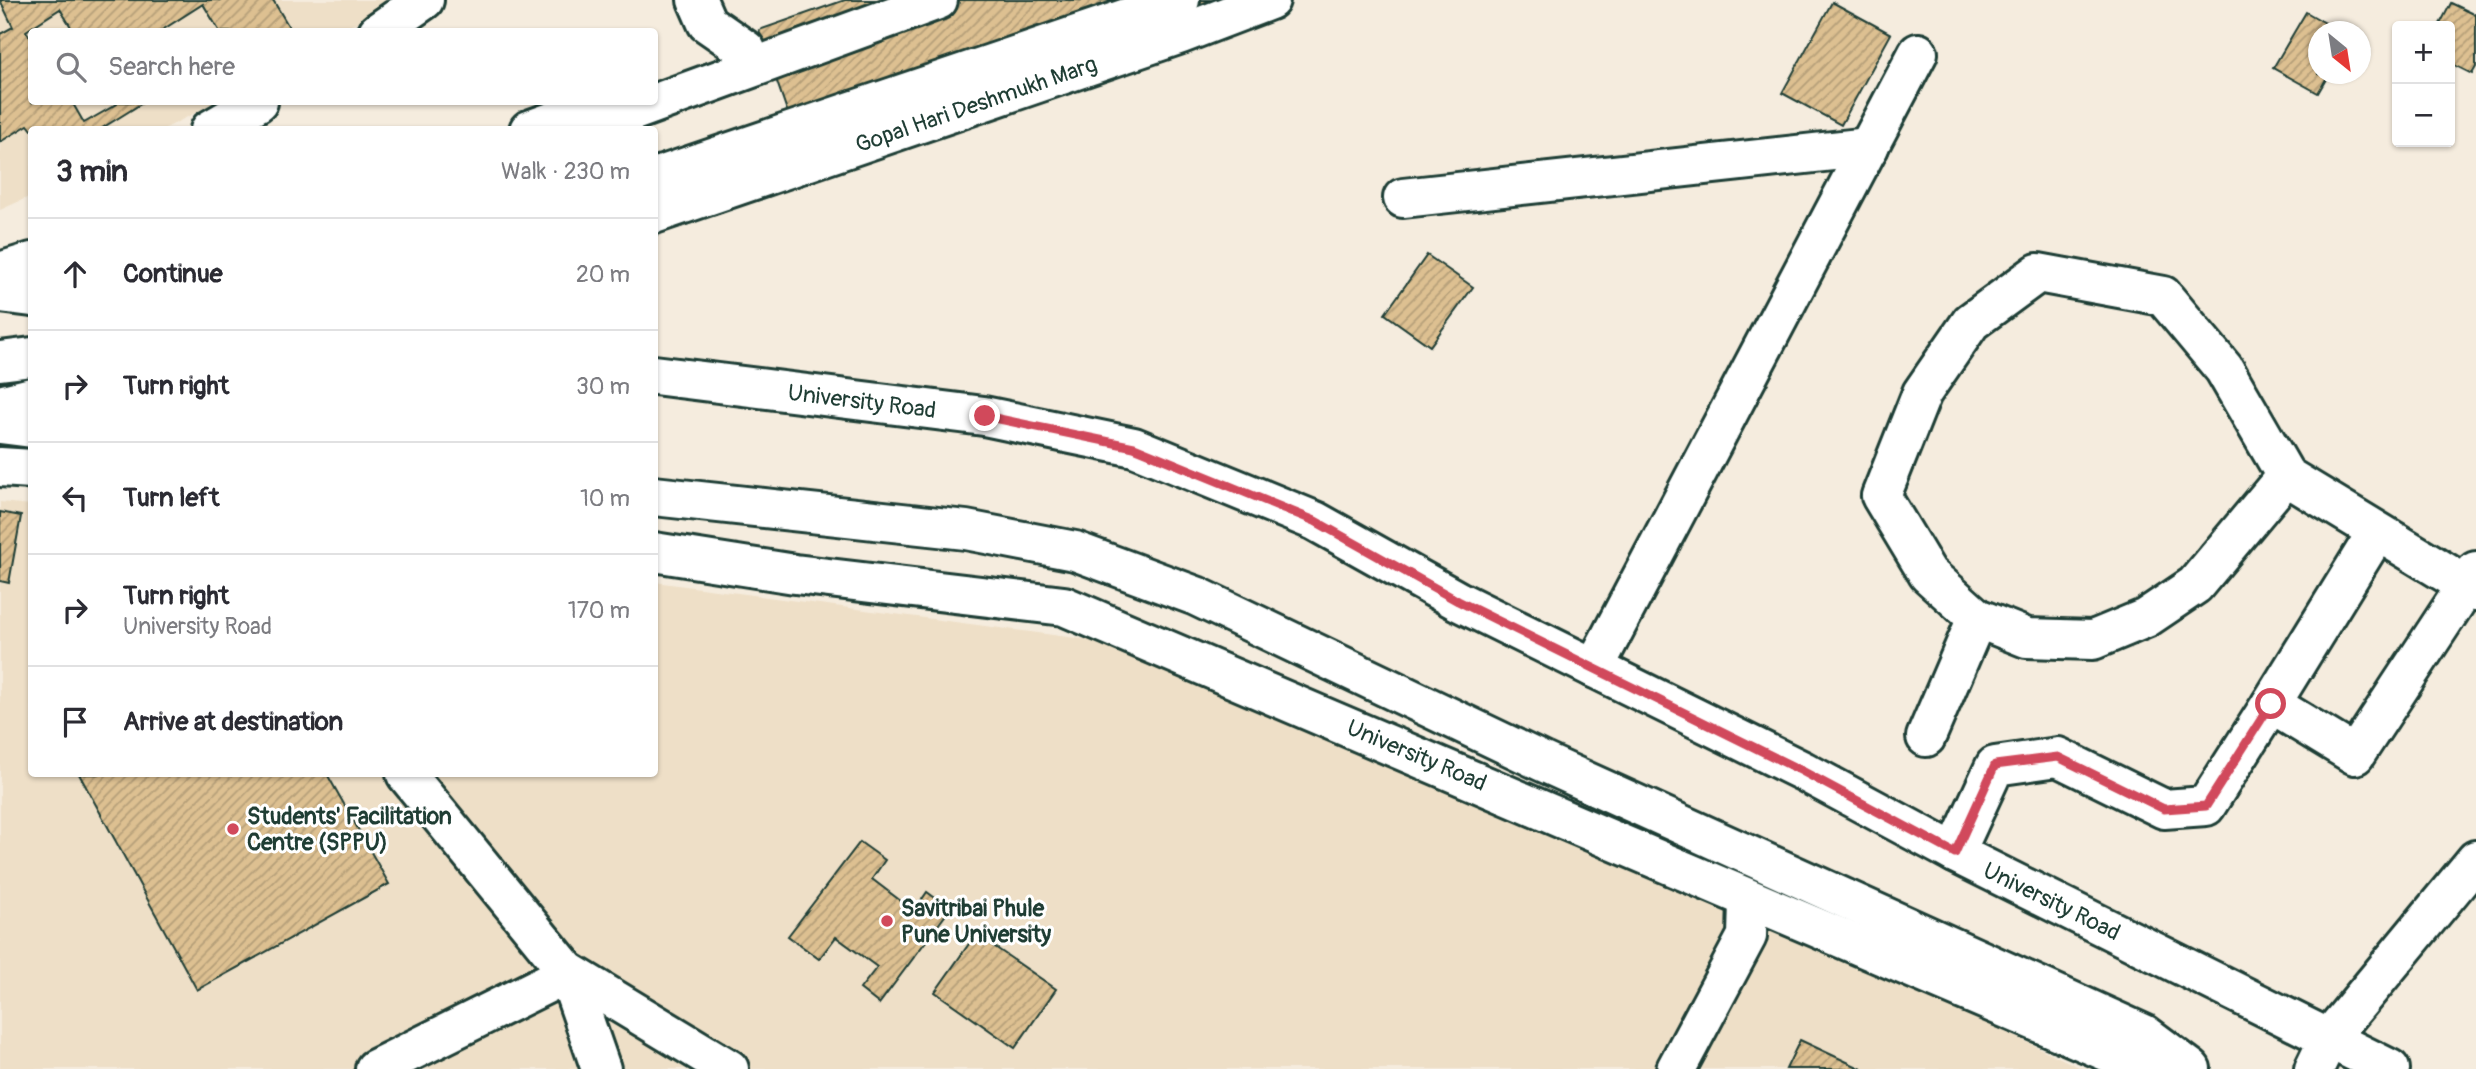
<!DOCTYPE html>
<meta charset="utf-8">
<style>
body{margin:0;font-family:Pangolin,sans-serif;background:#f7f7f7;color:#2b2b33}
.controls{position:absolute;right:21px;top:21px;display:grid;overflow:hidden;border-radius:7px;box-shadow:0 2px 5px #0004}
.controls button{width:63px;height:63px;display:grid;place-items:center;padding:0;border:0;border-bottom:2px solid #e1e1e2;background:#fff;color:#2b2b33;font:35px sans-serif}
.compass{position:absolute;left:2308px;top:21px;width:63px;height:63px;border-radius:50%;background:#fff;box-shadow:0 2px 5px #0004;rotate:150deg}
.stop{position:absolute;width:21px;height:21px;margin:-16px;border:5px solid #d1495b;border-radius:50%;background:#fff}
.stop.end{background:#d1495b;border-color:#fff;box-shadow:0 2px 7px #0008}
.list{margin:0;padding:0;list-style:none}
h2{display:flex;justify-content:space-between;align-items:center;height:91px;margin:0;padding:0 28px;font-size:30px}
h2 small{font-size:23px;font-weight:400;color:#7c7c81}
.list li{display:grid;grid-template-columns:46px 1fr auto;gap:21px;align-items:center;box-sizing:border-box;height:112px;padding:0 28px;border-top:2px solid #e1e1e2}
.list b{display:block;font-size:26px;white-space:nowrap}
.list p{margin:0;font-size:23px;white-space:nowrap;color:#7c7c81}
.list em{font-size:23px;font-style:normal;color:#7c7c81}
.icon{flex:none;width:38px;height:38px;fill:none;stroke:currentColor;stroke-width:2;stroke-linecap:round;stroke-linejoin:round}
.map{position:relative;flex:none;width:2476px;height:1069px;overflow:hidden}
.search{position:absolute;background:#fff;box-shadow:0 2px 5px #0004;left:28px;top:28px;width:630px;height:77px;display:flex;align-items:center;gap:18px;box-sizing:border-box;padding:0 24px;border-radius:7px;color:#7c7c81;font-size:26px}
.panel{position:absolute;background:#fff;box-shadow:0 2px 5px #0004;left:28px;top:126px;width:630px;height:651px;border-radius:7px}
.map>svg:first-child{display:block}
.built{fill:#eedfc7}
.building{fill:url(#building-hatch);stroke:#1f3d34;stroke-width:2}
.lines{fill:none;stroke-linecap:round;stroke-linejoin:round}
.minor-casing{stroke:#1f3d34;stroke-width:44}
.major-casing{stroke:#1f3d34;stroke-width:44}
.minor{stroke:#fff;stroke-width:38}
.major{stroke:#fff;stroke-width:38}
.route{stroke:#d1495b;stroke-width:9}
.poi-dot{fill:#d1495b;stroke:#fff;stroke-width:2.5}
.labels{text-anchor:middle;stroke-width:6;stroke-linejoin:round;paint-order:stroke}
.street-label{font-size:23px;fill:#1f3d34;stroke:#fff}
.poi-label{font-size:23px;font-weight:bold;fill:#1f3d34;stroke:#fff;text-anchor:start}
</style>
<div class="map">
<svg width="2476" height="1069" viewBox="0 0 2476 1069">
<defs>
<pattern id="building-hatch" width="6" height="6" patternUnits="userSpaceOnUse" patternTransform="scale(1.75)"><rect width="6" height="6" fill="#ddc091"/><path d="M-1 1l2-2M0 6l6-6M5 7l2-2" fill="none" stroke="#b39d77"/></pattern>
</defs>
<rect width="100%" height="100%" fill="#f5ecde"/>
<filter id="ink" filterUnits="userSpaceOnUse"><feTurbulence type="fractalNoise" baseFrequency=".0143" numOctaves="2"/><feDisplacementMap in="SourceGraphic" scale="14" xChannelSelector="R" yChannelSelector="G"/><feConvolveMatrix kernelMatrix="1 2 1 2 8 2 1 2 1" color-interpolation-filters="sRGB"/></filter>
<g filter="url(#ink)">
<!-- built -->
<g class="built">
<polygon points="0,0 394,0 342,31 32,32 32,102 216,102 164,129 32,130 31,196 0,210"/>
<polygon points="0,502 31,505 32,774 654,774 655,582 1226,658 2083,1069 0,1069"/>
</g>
<!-- building -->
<g class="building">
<polygon points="0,0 273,0 292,32 220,32 203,4 159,32 74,32 60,9 26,31 32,40 32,102 72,102 84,123 117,104 116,102 144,102 99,130 32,130 28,125 0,142 0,34 13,27"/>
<polygon points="845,0 1224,0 800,148 759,30"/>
<polygon points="1832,2 1891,34 1841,125 1782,93"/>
<polygon points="2451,3 2476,15 2476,67 2472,74 2450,63 2450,26 2439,26"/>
<polygon points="2306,12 2341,32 2318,32 2318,74 2329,74 2318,93 2273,68"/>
<polygon points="1427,255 1473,287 1430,346 1385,314"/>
<polygon points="0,512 21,516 9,583 0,581"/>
<polygon points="79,774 327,774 389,884 197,990"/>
<polygon points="860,842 885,860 872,879 914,911 927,892 950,909 879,1004 860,989 877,967 836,937 819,959 788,936"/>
<polygon points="976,934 1056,989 1015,1048 935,992"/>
<polygon points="1800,1040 1862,1069 1786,1069"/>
</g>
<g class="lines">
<!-- minor casing -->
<g class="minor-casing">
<g id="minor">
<polyline points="1403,198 1869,147"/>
<polyline points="2286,476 2195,585 2146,618 2093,640 2027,638 1977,618 1928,574 1881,496 1922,393 1971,322 2038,273 2163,296 2224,369 2286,476 2476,591"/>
<polyline points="2377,532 2271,704 2355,755 2476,571"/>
<polyline points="1594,668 1918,53"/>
<polyline points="1926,737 1977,618"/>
<polyline points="406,774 567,971 729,1069"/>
<polyline points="1955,853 1995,766 2058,757 2164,809 2206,806 2271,704"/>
<polyline points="567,971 601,1069"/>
<polyline points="375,1069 548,983 567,971"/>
<polyline points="1676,1069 1747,936 1748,901"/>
<polyline points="2314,1069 2329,1038 2476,860"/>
</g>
</g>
<!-- major casing -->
<g class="major-casing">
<g id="major">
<polyline points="697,0 707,23 746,50"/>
<polyline points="378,32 424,0"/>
<polyline points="210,130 258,102"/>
<polyline points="529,130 606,102"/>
<polyline points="582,130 938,0"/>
<polyline points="654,178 1180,0"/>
<polyline points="654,214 1181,34 1270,0"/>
<polyline points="0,272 32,262"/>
<polyline points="0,293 32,297"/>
<polyline points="0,361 32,357"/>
<polyline points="654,375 984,416 1134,447 1315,521 1458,601 1803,771 1955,853 2390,1069"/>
<polyline points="0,405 32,397"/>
<polyline points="0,424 32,428"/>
<polyline points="0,467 32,469"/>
<polyline points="654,496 966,530 1075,551 1196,596 1541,761 2144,1034 2191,1069"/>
<polyline points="654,552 795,574 1064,606 2148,1069"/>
</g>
</g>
<!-- minor -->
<use href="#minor" class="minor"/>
<!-- major -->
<use href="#major" class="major"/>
</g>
</g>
<g class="lines" filter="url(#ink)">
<!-- route -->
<polyline class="route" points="985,416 1134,447 1315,521 1458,601 1802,771 1955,853 1995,765 2058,757 2164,809 2206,806 2271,704"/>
</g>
<!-- markers -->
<g class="poi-dot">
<circle cx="233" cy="829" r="7"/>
<circle cx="887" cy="921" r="7"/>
</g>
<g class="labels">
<!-- street labels -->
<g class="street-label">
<text transform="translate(976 104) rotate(-19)" y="8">Gopal Hari Deshmukh Marg</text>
<text transform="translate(862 401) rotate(7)" y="8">University Road</text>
<text transform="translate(1417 755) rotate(23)" y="8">University Road</text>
<text transform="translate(2052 901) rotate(26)" y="8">University Road</text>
</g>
<!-- poi labels -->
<g class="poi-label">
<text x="247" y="824">Students' Facilitation<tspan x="247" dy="26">Centre (SPPU)</tspan></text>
<text x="901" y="916">Savitribai Phule<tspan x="901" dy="26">Pune University</tspan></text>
</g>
</g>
</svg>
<div class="controls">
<button>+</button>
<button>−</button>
</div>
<svg class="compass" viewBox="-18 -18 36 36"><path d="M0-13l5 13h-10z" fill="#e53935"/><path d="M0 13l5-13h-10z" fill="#7c7c81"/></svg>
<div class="stop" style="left:2271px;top:704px"></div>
<div class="stop end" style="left:985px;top:416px"></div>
<div class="search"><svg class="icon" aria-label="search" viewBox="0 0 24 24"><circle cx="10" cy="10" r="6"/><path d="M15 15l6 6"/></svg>Search here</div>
<section class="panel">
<h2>3 min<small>Walk · 230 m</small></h2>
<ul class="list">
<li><svg class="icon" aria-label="ahead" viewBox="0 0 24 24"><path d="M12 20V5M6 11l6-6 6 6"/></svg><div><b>Continue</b></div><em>20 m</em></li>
<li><svg class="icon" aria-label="right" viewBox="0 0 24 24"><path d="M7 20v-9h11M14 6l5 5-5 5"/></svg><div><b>Turn right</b></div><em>30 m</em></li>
<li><svg class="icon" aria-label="left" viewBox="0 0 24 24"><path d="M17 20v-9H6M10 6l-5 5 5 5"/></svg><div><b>Turn left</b></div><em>10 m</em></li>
<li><svg class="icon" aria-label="right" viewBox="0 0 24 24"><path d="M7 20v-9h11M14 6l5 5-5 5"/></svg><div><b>Turn right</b><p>University Road</p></div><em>170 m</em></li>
<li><svg class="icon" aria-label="arrive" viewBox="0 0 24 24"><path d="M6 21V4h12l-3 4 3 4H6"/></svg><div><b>Arrive at destination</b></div></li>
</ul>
</section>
</div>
